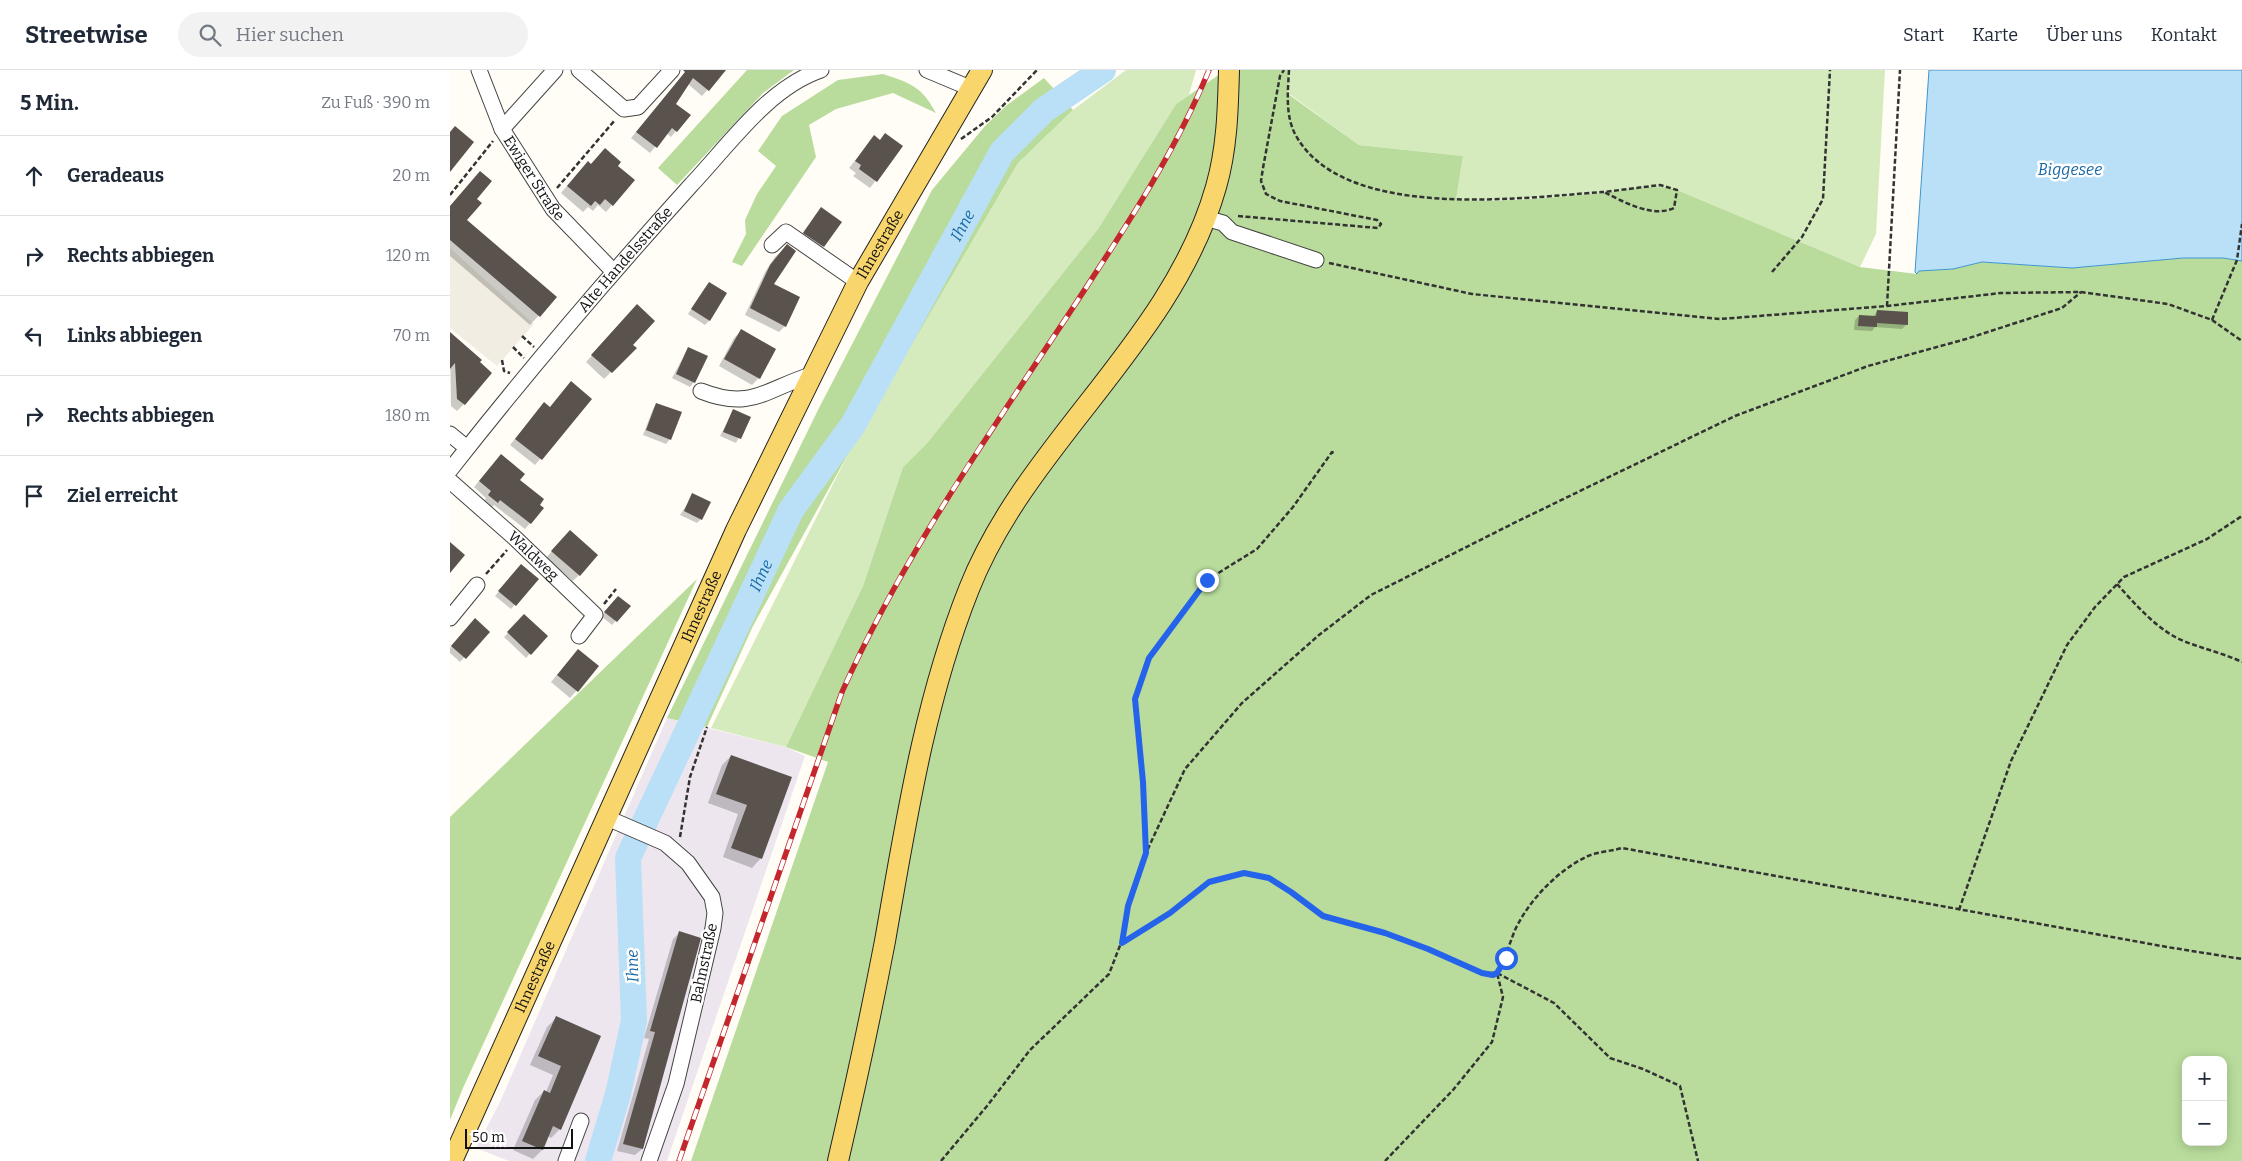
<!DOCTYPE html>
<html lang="de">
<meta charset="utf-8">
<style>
body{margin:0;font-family:Bitter,serif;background:#f2f2f3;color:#1f2937}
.controls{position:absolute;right:15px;bottom:15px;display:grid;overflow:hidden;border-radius:10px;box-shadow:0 2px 12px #0003}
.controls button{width:45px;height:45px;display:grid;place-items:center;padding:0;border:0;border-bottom:1px solid #e0e1e3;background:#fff;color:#1f2937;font:25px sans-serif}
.scale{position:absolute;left:15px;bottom:12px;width:108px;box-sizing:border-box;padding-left:5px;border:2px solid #111;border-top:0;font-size:14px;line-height:18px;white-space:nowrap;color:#111;-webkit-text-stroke:4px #fff;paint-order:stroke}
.stop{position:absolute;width:15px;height:15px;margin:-11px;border:4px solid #2563eb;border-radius:50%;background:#fff}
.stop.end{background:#2563eb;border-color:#fff;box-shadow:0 1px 5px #0008}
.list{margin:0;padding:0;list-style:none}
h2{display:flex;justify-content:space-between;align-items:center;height:65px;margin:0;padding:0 20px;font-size:21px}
h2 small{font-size:16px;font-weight:400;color:#747a83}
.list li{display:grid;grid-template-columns:32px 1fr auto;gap:15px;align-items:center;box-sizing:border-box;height:80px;padding:0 20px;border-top:1px solid #e0e1e3}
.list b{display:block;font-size:19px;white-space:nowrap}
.list em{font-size:16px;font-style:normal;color:#747a83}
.icon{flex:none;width:28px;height:28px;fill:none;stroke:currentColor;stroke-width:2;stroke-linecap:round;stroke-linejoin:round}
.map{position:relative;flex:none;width:1792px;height:1091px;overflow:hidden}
header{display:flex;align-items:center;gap:30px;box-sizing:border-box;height:70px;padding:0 25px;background:#fff;border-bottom:1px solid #e0e1e3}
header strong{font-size:24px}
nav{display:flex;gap:28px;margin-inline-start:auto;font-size:18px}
.search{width:350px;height:45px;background:#f2f2f3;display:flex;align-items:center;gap:12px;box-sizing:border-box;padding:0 18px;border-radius:28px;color:#747a83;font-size:19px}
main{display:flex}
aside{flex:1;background:#fff}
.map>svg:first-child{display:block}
.industrial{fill:#eee6ef}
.green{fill:#d5ebbd}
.forest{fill:#b9dc9c;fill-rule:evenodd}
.plaza{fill:#f1ede2}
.water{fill:#b9e0f7;stroke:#3f96cf}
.shadow{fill:#0003}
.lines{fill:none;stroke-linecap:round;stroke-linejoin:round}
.river{stroke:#b9e0f7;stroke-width:26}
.building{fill:#5a524d}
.minor-casing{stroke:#444;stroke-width:17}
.major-casing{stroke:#222;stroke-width:22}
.path{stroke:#333;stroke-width:2.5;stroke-dasharray:5 2.5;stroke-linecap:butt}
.minor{stroke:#fff;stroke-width:15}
.major{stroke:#f9d66b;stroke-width:20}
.rail-casing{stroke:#c4262e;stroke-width:5.5}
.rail{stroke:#fff;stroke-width:4;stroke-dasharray:11;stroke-linecap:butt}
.route{stroke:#2563eb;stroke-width:6}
.labels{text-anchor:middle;stroke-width:5;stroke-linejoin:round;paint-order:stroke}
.street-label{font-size:15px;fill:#111;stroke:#fff}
.water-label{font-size:16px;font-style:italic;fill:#1768a6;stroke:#fff}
</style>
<header>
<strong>Streetwise</strong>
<div class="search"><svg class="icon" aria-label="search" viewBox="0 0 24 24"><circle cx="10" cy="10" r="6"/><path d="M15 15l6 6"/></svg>Hier suchen</div>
<nav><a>Start</a><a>Karte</a><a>Über uns</a><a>Kontakt</a></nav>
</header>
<main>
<aside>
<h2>5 Min.<small>Zu Fuß · 390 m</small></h2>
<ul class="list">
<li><svg class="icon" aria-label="ahead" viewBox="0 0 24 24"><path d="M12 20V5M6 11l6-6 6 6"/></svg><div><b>Geradeaus</b></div><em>20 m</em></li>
<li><svg class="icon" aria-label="right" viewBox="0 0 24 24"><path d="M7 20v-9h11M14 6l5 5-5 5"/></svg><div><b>Rechts abbiegen</b></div><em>120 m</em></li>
<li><svg class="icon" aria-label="left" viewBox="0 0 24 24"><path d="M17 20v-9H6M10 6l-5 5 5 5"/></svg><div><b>Links abbiegen</b></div><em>70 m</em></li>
<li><svg class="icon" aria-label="right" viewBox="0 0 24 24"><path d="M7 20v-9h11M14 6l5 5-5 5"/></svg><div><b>Rechts abbiegen</b></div><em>180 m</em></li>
<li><svg class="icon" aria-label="arrive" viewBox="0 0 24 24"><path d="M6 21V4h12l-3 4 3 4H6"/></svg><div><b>Ziel erreicht</b></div></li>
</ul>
</aside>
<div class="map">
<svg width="1792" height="1091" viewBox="0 0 1792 1091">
<rect width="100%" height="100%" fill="#fffdf5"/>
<!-- industrial -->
<polygon class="industrial" points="217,648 336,677 355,686 217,1091 59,1091 26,1078 50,1032"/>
<!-- green -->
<g class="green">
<polygon points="676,0 746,0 739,25 726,34 648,159 478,372 453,397 413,516 336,677 261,658 398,384 568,93 623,40"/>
<polygon points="839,0 1435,0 1426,164 1410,197 1227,120 1030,131 1006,130 1013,86 909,75 838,23"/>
</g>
<!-- forest -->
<g class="forest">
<polygon points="297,0 344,0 313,23 227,115 208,98"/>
<path d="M776,0H839L838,24L909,75L1013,86L1006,130C1054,133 1104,127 1152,123C1177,120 1202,113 1227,120L1410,197L1467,204L1469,201L1503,199L1532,192L1622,198L1733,188H1773L1792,191V1091H241L378,692L336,677L413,516L453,397L478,372L648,159L726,34ZM1736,990H1773V1072H1736Z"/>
<path d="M433,4C461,13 472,17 486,43L443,23L386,39L359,55L366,87L292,196L282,192L296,164L295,150L307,124L326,96L308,81L332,46L388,10Z"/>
<polygon points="594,8 623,40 568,93 398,384 303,556 257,657 217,648 369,338 482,120 535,56 557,35"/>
<polygon points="247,509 13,1018 0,1050 0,747"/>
</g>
<!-- plaza -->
<polygon class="plaza" points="0,178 84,254 47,296 0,258"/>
<!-- water -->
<polygon class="water" points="1479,0 1792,0 1792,191 1773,188 1733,188 1622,198 1532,192 1503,199 1469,201 1467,204 1465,202"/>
<!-- shadow -->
<g class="shadow">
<polygon points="237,0 275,0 252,26 238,14 224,34 226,61 221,67 216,63 200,83 181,68"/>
<polygon points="435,65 451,77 420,118 403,106 406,103 399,98 424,67 429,71"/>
<polygon points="141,95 166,96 183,110 156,142 148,135 143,141 138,137 133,142 111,123 131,99"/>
<polygon points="26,129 15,150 105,228 80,255 0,186 0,136"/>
<polygon points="367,143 373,176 369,180 350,167"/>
<polygon points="337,176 322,214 335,256 329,262 295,245 315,202 325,187"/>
<polygon points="255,218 259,251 255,255 238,244"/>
<polygon points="1427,241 1456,255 1452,259 1425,257 1422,261 1404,260 1405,250 1409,246 1423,247"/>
<polygon points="180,243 181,275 185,278 154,309 136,292"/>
<polygon points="291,261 309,308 302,315 269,296 284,268"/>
<polygon points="0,263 14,334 7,341 1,336"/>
<polygon points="238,278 244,312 240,317 222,308"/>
<polygon points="140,329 85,395 60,375 88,340"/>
<polygon points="207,334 220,369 216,374 193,365 203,339"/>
<polygon points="283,341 299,348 286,373 270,366"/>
<polygon points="46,391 68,410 93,438 75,459 44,435 41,438 34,431 36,428 24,417"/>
<polygon points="243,425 251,449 247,453 230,445"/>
<polygon points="113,468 129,505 123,511 96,488"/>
<polygon points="67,499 87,509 61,539 45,526"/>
<polygon points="164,531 179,536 162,555 151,546"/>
<polygon points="74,546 96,566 76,588 54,567"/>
<polygon points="21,554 38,562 10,592 0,583 0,578"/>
<polygon points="122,587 148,596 120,628 101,612"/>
<polygon points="281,686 341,708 311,788 302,798 273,787 288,744 258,733 272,695"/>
<polygon points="229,863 192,1079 185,1085 167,1081 199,969 194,968 223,869"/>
<polygon points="106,948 150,966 110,1059 101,1068 98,1066 92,1080 83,1089 63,1080 85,1030 94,1021 96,1022 103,1005 80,995 97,957"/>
</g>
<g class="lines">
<!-- river -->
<path class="river" id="s1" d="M148,1091L168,1024L184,951L178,788L341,440L403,355L552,82L594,40L653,0"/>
</g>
<!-- building -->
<g class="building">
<polygon points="233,0 276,0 259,21 243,8 226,34 241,45 227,62 222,58 207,78 186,62 235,2"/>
<polygon points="5,56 24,72 0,102 0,62"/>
<polygon points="435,63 453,76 427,112 409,99 411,95 405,91 424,65 430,70"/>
<polygon points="155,78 171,92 168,96 185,110 163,136 155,129 150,135 145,131 141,136 117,116 138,91 141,94"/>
<polygon points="30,101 42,111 27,129 32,133 17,150 107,227 90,247 0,170 0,136"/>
<polygon points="371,137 392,152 374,177 353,163"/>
<polygon points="337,174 346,181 324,214 350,227 336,257 300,238 320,195"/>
<polygon points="259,212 277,223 260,251 241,239"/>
<polygon points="187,234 205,251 183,275 187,278 162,303 141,285"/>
<polygon points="1427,240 1458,242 1458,255 1427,253 1427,257 1408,256 1409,245 1426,246"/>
<polygon points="291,259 326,279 310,309 274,289"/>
<polygon points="0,262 32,290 30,292 42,303 15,335 7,329 5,293 0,299"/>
<polygon points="238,277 258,286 245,313 226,304"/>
<polygon points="121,311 142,329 92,390 65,369 94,332 100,337"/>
<polygon points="206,333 232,342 221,370 196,360"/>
<polygon points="283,339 301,347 291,369 273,362"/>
<polygon points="51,384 75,404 70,410 94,429 90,435 94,438 81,454 50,430 48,433 38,425 41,421 29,411"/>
<polygon points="242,423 261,432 252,450 234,441"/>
<polygon points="120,460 148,485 130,506 101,481"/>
<polygon points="0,472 15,485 0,503"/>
<polygon points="71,494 89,509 66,536 48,521"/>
<polygon points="168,526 181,536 167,552 154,542"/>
<polygon points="74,544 98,566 81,585 57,562"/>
<polygon points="25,548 40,562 16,589 1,576"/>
<polygon points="128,579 149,596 128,622 107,605"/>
<polygon points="281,685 342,707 312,789 281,778 297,735 266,724"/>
<polygon points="229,861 251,868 193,1079 173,1074 205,962 200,961"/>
<polygon points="106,946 151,966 111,1060 103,1056 93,1080 72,1071 94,1020 100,1023 111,996 88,986"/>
</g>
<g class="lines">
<!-- minor casing -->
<g class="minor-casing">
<g id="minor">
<path id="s2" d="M29,0L52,59L103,139L163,201"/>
<polyline points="129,0 174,39 188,37 222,0"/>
<polyline points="477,0 520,18"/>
<polyline points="52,59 105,0"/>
<polyline points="755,148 773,153 782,162 866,190"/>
<polyline points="322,175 336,162 408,212"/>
<path d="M251,321C301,341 316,319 361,305"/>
<polyline points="0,364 17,378"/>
<path id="s3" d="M0,400C77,302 158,207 242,114C279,75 318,18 371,0"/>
<path id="s4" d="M0,411L66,469L145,545L129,566"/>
<polyline points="0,548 27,515"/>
<polyline points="155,747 215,773 238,793 262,827 265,843 263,858 226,1014 199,1091"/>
<polyline points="116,1091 131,1051"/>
</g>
</g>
<!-- major casing -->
<g class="major-casing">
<g id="major">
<path id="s5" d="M2,1091L286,460L408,212L532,0"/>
<path d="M388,1091C405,1018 421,944 435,871C456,752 474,632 519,519C577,372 722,272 766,117C777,79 778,40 779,0"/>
</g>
</g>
<!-- path -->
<g class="path">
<path d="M839,0C838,21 835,44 845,64C892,152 1070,128 1152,122H1154L1210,115L1227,120L1224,138C1202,148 1174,132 1154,122"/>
<polyline points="511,69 542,47 587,0"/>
<polyline points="107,118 165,50"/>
<polyline points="0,125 43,71"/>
<polyline points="788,146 928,158 931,154 927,150 830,131 816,124 811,111 813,98 830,6 834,0"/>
<polyline points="879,193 1022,224 1270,249 1437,236 1551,223 1631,222 1718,234 1762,250 1792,271"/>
<polyline points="1322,202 1352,167 1373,129 1380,0"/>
<polyline points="1437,236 1450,0"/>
<polyline points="1762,250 1787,190 1792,154"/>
<polyline points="72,266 84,277"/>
<polyline points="63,277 74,288"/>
<polyline points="52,290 54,301 60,303"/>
<polyline points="36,504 57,480"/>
<path d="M1667,514C1684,533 1704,556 1727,568C1748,578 1771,582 1792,592"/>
<polyline points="154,534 166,519"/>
<polyline points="230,767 240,707 257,657"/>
<polyline points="696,782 693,713 685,629 699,587 757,510 807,479 843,437 882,382 884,383"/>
<polyline points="1509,840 1561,691 1617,575 1645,537 1674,507 1757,469 1792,446"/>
<polyline points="671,873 720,843 759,811 794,803 819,808 841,822 873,846 935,863 978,879 1032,903 1047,903 1104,933 1160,988 1193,999 1230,1016 1248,1091"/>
<polyline points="491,1091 537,1036 580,980 659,904 671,873 678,836 696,783 735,699 792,633 869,565 921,525 1068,451 1285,346 1418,296 1516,269 1612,238 1631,222"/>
<path d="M935,1091L1003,1020L1042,972L1053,927L1047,903C1055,889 1059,875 1065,860C1079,830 1108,800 1138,786C1148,782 1161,781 1172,778L1717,877L1792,889"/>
</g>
<!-- minor -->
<use href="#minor" class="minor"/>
<!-- major -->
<use href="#major" class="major"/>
<!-- rail casing -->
<g class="rail-casing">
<path id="rail" d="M229,1091L392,622C454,483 543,359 626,233C675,158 725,83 759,0"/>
</g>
<!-- rail -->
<use href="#rail" class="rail"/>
</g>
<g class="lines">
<!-- route -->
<polyline class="route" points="757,510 699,588 685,629 693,712 696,783 678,836 672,873 720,843 759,812 794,803 819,808 841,822 873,846 935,863 978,879 1032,903 1043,905 1047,903 1056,888"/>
</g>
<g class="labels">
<!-- street labels -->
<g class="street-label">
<text dy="5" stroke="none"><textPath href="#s2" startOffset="122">Ewiger Straße</textPath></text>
<text dy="5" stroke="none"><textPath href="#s5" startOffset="1012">Ihnestraße</textPath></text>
<text dy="5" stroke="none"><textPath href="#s3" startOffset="274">Alte Handelsstraße</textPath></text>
<text dy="5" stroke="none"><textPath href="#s4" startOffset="112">Waldweg</textPath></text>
<text dy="5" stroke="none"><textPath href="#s5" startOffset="608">Ihnestraße</textPath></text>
<text transform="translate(254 893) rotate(-78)" y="5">Bahnstraße</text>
<text dy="5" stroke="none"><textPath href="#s5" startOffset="202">Ihnestraße</textPath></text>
</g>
<!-- water labels -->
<g class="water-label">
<text x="1620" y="105">Biggesee</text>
<text dy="6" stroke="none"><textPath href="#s1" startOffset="1025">Ihne</textPath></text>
<text dy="6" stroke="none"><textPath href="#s1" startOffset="620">Ihne</textPath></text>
<text transform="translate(182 896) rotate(-92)" y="6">Ihne</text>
</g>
</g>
</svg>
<div class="controls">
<button>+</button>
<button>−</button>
</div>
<div class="scale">50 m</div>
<div class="stop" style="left:1056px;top:888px"></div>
<div class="stop end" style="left:757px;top:510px"></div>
</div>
</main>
